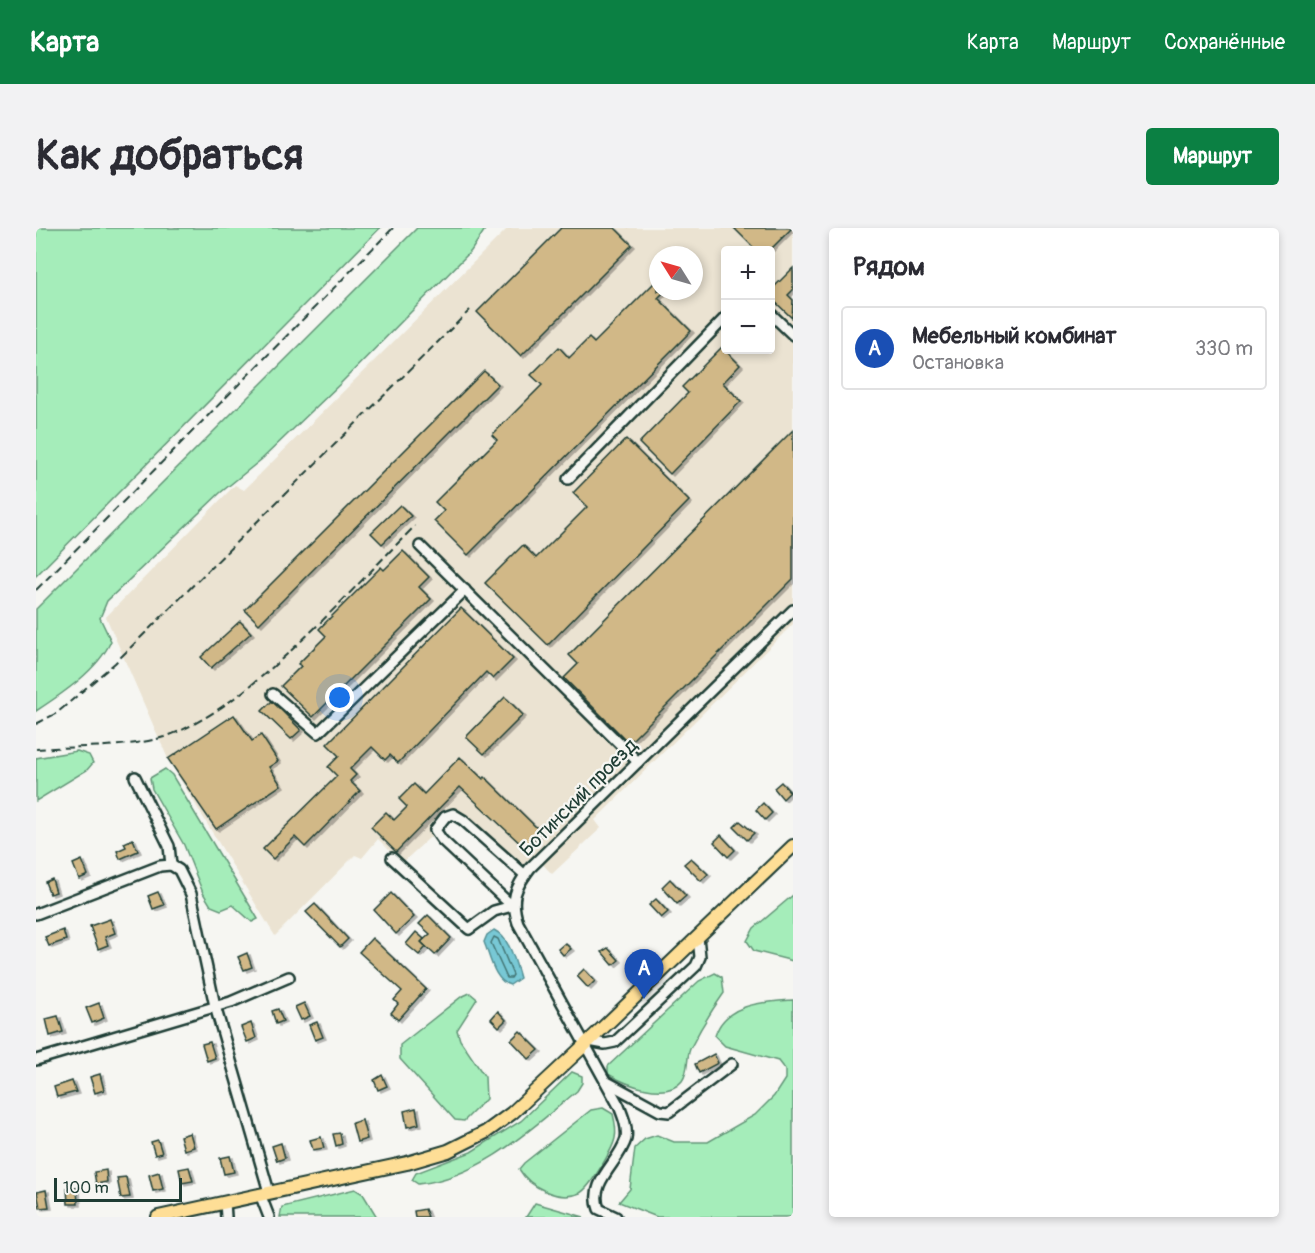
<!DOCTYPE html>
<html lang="ru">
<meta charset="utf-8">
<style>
body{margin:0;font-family:Pangolin,sans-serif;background:#f2f2f3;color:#2b2b33}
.controls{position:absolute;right:18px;top:18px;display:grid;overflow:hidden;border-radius:6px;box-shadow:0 3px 9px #0003}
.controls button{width:54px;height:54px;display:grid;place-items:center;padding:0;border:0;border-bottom:2px solid #e1e1e2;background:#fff;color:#2b2b33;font:30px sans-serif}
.compass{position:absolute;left:613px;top:18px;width:54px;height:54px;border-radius:50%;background:#fff;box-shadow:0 3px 9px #0003;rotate:307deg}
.scale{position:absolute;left:18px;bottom:15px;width:128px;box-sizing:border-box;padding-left:6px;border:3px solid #1f3d34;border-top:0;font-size:16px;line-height:21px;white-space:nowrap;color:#1f3d34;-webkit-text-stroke:4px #f6f6f2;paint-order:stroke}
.you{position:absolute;left:304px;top:470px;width:21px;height:21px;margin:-15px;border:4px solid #fff;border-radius:50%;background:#1a73e8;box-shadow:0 0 0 9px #1a73e833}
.badge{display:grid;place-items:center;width:39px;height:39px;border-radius:50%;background:#0b8043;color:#fff;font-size:20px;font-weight:700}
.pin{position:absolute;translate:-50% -50px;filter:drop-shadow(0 2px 3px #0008)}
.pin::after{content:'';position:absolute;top:32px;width:21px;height:18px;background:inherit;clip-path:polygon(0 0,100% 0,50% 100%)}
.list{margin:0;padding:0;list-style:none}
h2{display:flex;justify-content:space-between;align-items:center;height:78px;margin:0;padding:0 24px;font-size:26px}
h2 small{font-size:20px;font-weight:400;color:#7c7c81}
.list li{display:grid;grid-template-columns:39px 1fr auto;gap:18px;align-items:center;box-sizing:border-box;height:84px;margin:0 12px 12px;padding:0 12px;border:2px solid #e1e1e2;border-radius:6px}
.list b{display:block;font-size:22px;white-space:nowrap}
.list p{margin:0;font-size:20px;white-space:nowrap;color:#7c7c81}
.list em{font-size:20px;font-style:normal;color:#7c7c81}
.map{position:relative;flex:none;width:757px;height:989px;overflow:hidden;border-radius:6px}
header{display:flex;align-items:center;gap:36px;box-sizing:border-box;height:84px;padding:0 30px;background:#0b8043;color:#fff}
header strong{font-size:28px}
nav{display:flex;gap:33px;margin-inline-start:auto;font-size:21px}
.intro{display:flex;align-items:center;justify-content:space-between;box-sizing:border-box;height:144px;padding:0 36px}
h1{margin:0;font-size:42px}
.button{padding:15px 27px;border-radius:6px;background:#0b8043;color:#fff;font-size:21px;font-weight:700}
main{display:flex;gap:36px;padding:0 36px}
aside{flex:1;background:#fff;border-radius:6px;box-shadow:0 3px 9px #0003}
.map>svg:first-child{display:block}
.built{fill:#ebe3d2;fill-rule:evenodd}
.green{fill:#a5edba;stroke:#629577;stroke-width:1.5}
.water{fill:#78c8d5;stroke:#549095;stroke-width:1.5}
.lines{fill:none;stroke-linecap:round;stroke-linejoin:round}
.shore{stroke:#437574;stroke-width:1.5}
.building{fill:#d1b887;stroke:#1f3d34;stroke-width:1.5;filter:url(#shadow)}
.minor-casing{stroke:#1f3d34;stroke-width:14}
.major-casing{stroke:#1f3d34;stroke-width:16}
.minor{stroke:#f6f6f2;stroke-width:9}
.major{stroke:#fede96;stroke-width:12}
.rail{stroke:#1f3d34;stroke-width:2;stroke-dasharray:9 4.5;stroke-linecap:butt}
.labels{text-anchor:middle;stroke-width:4.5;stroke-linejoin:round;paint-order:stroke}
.street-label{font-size:20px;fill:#1f3d34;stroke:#f6f6f2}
</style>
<header>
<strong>Карта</strong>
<nav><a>Карта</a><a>Маршрут</a><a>Сохранённые</a></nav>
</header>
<div class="intro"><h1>Как добраться</h1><a class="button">Маршрут</a></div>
<main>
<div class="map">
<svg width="757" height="989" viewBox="0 0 757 989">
<defs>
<filter id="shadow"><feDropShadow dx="3" dy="2" stdDeviation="0" flood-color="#0004"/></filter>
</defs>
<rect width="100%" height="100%" fill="#f6f6f2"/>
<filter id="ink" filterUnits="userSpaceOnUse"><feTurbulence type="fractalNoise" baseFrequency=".0167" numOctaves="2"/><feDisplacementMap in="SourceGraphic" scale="12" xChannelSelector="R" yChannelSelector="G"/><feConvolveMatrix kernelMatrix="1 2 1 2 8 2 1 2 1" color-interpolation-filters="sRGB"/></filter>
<g filter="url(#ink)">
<!-- built -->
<path class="built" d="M472,0H757V396L559,592L565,600L516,646L498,627L478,645L415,590L366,635L342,611L326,630L319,627L239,708L132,531L70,389L199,257L208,262ZM690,22H734V122H690ZM622,27H658V63H622Z"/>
<!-- green -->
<g class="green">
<polygon points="0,0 344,0 0,348"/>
<path d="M381,0H450L435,23L304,156L226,231L184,265L71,373L64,390L75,413C62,442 26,466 0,483V381Z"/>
<polygon points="41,523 53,527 57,535 51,542 0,573 0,530"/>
<polygon points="129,541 136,547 222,691 216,694 197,677 185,682 175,678 167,665 148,617 116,561 114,550"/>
<polygon points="757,667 757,733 718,723 711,713 718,700"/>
<path d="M679,745L686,749L688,765C675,783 664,801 654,821C650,831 653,844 646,853C630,873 589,856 572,846V838L663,753Z"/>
<polygon points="434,765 441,771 421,802 424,812 449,849 450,871 428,893 419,892 364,831 364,817 425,769"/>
<path d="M757,772V989H621L583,974L594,961L599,920L609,911L621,907L638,914H672L719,887L738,868L749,851V842L742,833L689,818L679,808C689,775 728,774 757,772Z"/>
<path d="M536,844L546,848V855L541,863C494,902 445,949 382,956L376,952L380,945L435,924L485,893Z"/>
<path d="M567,880L577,886C579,894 581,902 579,910C577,921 554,960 544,965C524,974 494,960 483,941L488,935L555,882Z"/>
<polygon points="319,961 327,966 341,989 244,989 246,979"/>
<polygon points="499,975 548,989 490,989"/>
</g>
<!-- water -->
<path class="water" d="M458,702C474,710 479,733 484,750L474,757C458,753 454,728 448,714L451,707Z"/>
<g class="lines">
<!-- shore -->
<polygon class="shore" points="458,709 462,711 477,747 475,750 471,750 455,715"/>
</g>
<!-- building -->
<g class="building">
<polygon points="525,0 579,0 596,17 485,128 441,84"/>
<polygon points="698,0 756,0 734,22 720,22"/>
<polygon points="757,40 757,62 752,67 757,72 756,90 734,69 734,63"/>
<polygon points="622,51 622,63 629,63 622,70 655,103 432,327 398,293 408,283 399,274 461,212 456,207 506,157 495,147 523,119 533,130 553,110 558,115"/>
<polygon points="686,119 704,137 687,155 705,173 634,246 603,215 652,165 646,159"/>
<polygon points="448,143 462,156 223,396 209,382"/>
<polygon points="757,202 757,351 593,515 528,450 542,436 533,427"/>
<polygon points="590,211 653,273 512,417 449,355 487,317 500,330 551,279 537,265"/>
<polygon points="364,277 375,288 346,316 335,305"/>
<polygon points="367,323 393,349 383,359 395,371 277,489 245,458 265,438 262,436 290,408 283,401 345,339 348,342"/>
<polygon points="425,380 477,431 457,451 450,444 362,535 354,527 349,532 336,519 314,541 320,547 314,553 324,563 269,619 259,609 237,631 227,621 301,548 292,539 303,528 291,516"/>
<polygon points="204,393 215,405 175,440 165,429"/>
<polygon points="469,469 487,487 448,526 430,509"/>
<polygon points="236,473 265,502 255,511 226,483"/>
<polygon points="198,487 216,513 225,507 242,533 233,539 245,557 180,601 132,531"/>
<polygon points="424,529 447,551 449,549 505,604 489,620 424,559 360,624 335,599 350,584 358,592 371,579 363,571 378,556 388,566"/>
<polygon points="745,554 754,564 747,571 738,560"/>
<polygon points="727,575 736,585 729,592 720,582"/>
<polygon points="704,593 718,605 711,612 698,599"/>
<polygon points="685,607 699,622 692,629 678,614"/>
<polygon points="97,611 102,623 84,631 81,623 90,619 88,615"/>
<polygon points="655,630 672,646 665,653 648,636"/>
<polygon points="46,632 52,647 43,651 37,636"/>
<polygon points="16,651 20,664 14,666 9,654"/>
<polygon points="634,651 650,668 641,676 626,659"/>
<polygon points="122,664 128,677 117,681 112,668"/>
<polygon points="355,665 378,689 360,706 338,682"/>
<polygon points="620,671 632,684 625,690 613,677"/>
<polygon points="279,676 312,711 304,719 270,684"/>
<polygon points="392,687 415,710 399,727 385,714 394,706 383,696"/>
<polygon points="74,691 79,705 69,709 72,717 62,721 54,698"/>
<polygon points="27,702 30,712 13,718 9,709"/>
<polygon points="380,704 388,711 385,714 390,719 383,727 370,716"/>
<polygon points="336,710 390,761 362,792 355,785 362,776 358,772 366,763 323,724"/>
<polygon points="529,715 535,721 527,727 522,721"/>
<polygon points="572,720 583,732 577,737 566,724"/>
<polygon points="211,725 216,739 208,742 202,729"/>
<polygon points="548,741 559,753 552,760 541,748"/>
<polygon points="63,775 68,790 56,795 50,780"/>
<polygon points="268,775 274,788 265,792 259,779"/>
<polygon points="242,781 247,793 240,796 236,783"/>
<polygon points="462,783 470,792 463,799 455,791"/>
<polygon points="22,788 27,804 14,808 10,791"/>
<polygon points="281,794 287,809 279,812 273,797"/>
<polygon points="215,795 220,810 211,814 205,799"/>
<polygon points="484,803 503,822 493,831 475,812"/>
<polygon points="174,814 179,830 171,833 166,816"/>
<polygon points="678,826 682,835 663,845 659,836"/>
<polygon points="64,846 68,862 59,865 54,849"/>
<polygon points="346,847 351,858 342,862 338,852"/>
<polygon points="36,853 40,864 21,869 18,859"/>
<polygon points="380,880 383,896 371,899 368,883"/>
<polygon points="326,892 331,911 321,914 316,895"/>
<polygon points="154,905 158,919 148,922 144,908"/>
<polygon points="304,905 306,916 300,918 297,906"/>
<polygon points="285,909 288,920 277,922 274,912"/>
<polygon points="122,912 126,925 119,927 115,914"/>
<polygon points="245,915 249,930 241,933 236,918"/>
<polygon points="194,928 198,944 188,946 184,930"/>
<polygon points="153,939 157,953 146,955 143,941"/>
<polygon points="70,942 71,954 60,956 58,944"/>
<polygon points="123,944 127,961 117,963 113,947"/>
<polygon points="90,949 94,969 85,970 81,950"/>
<polygon points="31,960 41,960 42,976 32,976"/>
<polygon points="10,962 13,979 4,980 1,964"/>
<polygon points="389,981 392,989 379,989 378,983"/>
</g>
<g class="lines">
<!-- minor casing -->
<g class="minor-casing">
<g id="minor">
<polyline points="734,85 757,107"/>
<polyline points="532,251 690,89"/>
<polyline points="384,318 602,534"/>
<polyline points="237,466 282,505 429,362"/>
<polyline points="99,549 133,618 135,637"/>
<polyline points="356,630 433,701 458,683 476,678 406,612 399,602 409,589 417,586 427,592 489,647"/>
<polyline points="0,686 124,638 135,637 143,642 155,666 179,778 233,964"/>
<polyline points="553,813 569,816 579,814 660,738 664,729 662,709"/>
<polyline points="0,832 195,774 253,749"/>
<polyline points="571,854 624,883 633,884 696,836"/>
<polyline points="224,966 233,989"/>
<polyline points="189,974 190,989"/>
<path d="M580,989L563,981C552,954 583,935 590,911C592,900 587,888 583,878L482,695C474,671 479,660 494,640L757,382"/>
</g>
</g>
<!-- major casing -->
<g class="major-casing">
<polyline id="major" points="122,989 371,935 412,923 450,904 476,885 553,813 757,618"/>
</g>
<!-- minor -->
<use href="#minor" class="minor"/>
<!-- major -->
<use href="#major" class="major"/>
<!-- rail -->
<g class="rail">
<polyline points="0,362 357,0"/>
<polyline points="0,496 21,485 79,435 434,82"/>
<path d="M0,521C41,518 88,521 128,509C212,482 315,361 379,298"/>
</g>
</g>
</g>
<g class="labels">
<!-- street labels -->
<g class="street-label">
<text transform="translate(542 569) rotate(-45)" y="7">Ботинский проезд</text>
</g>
</g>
</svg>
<div class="controls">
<button>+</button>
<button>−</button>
</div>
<svg class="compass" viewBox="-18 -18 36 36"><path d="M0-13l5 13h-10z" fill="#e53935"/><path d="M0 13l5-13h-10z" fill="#7c7c81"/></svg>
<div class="scale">100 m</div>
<div class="you"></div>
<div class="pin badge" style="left:608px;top:771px;background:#1a4fb4">A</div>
</div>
<aside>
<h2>Рядом<small></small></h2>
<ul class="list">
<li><span class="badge" style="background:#1a4fb4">A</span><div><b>Мебельный комбинат</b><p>Остановка</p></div><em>330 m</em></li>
</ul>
</aside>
</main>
